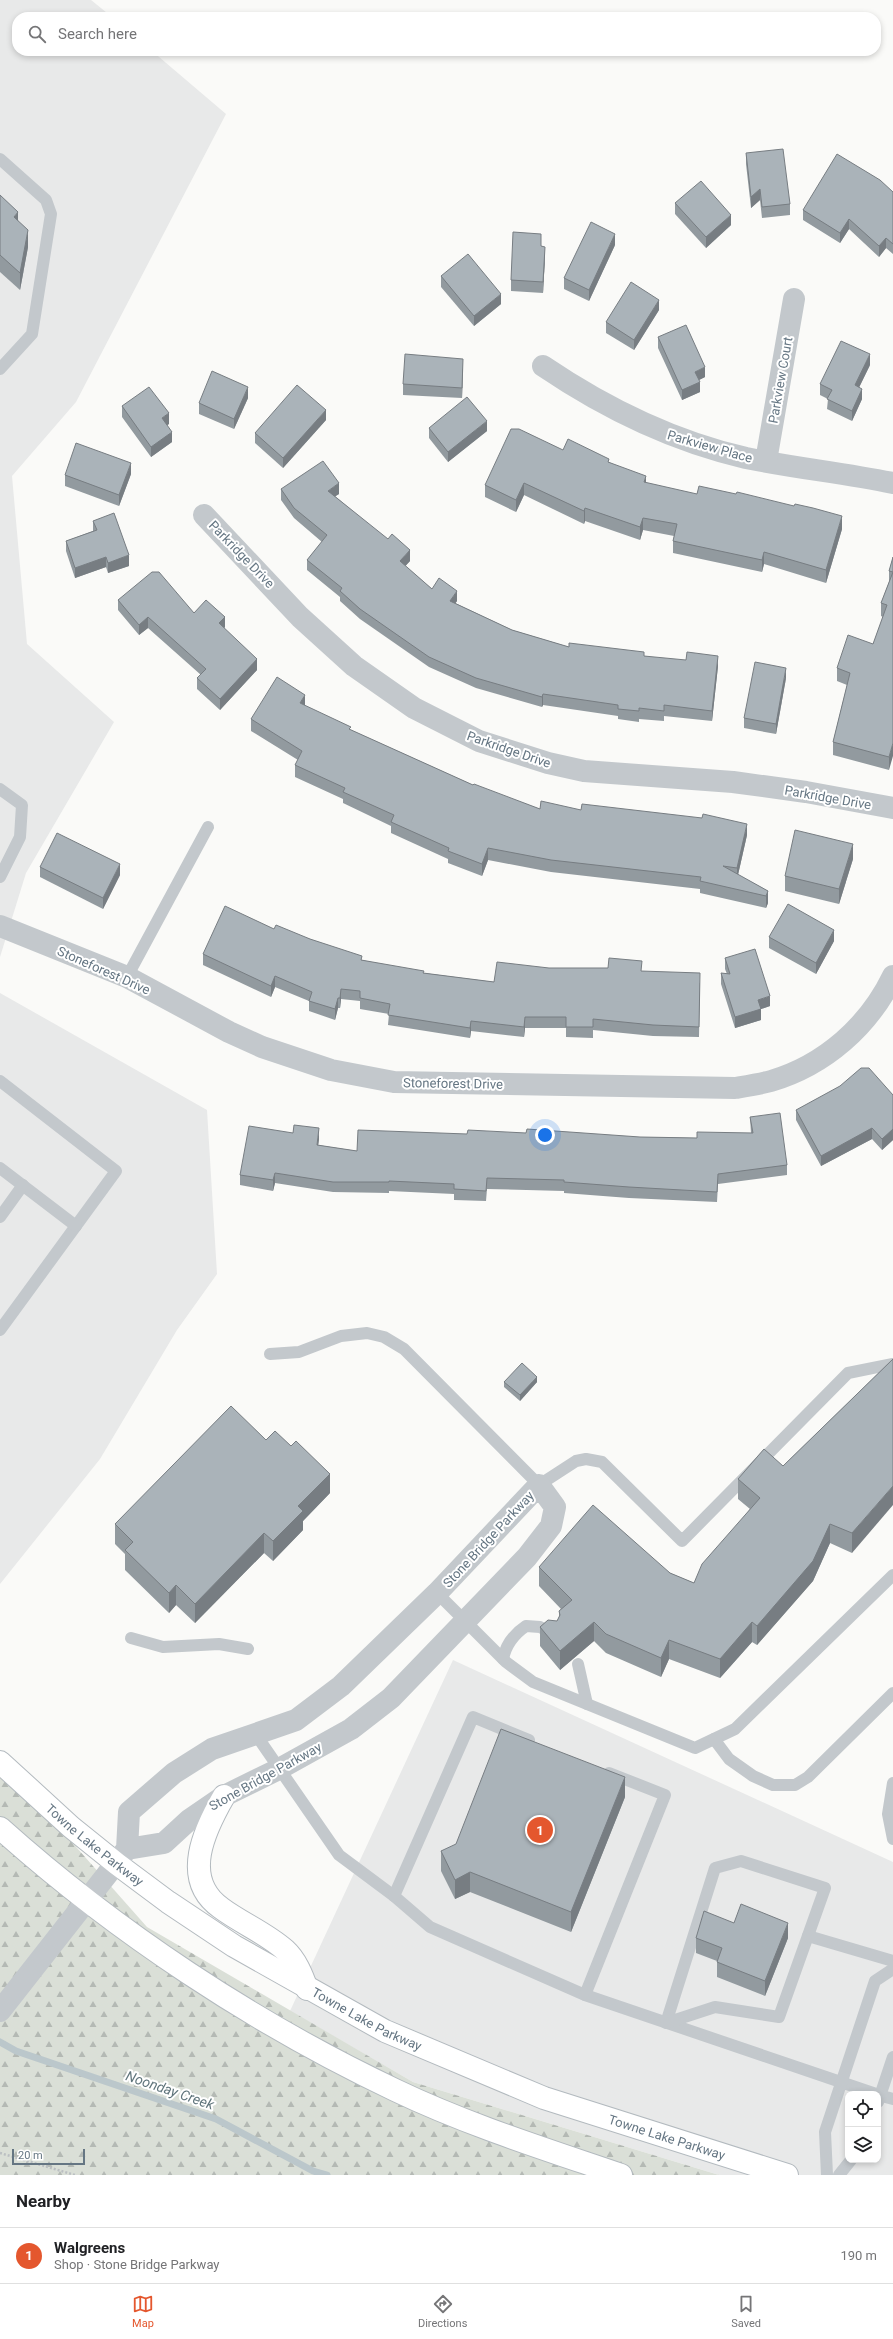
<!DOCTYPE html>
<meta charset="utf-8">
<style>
body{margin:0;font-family:Roboto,sans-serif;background:#f6f6f6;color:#202124}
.controls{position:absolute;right:12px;bottom:12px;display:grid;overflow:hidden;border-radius:8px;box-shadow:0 2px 6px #0003}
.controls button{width:36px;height:36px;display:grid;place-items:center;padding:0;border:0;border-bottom:1px solid #e0e0e0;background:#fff;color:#202124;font:20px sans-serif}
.scale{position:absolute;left:12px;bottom:10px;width:73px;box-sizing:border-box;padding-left:4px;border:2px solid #657683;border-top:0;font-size:11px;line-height:14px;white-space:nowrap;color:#657683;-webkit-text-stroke:3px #fff;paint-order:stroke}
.you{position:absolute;left:545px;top:1135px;width:14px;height:14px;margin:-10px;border:3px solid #fff;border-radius:50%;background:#1a73e8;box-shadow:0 0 0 6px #1a73e833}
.badge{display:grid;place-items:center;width:26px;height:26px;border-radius:50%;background:#e4572e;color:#fff;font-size:13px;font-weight:700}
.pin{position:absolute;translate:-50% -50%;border:2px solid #fff;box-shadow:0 1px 4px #0006}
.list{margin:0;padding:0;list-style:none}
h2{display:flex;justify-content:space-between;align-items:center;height:52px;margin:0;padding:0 16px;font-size:17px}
h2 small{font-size:13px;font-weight:400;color:#757577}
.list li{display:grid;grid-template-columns:26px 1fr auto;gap:12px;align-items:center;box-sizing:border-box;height:56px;padding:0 16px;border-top:1px solid #e0e0e0}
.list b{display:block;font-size:15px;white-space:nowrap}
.list p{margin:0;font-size:13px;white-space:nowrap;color:#757577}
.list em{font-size:13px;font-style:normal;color:#757577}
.icon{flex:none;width:22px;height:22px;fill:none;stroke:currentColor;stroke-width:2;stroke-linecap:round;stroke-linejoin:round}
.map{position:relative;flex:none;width:893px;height:2175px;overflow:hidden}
.search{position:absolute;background:#fff;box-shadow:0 2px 6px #0003;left:12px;right:12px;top:12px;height:44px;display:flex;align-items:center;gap:10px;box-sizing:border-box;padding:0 14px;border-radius:16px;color:#757577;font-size:15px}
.sheet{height:108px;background:#fff}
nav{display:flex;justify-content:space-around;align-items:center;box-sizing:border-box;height:56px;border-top:1px solid #e0e0e0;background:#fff;font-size:11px;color:#757577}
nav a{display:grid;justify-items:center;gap:2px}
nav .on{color:#e4572e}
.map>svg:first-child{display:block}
.built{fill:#e8e9e9;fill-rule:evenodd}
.forest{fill:url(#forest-firs)}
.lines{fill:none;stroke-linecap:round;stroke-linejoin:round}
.stream{stroke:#bbc7cb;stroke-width:7}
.secondary-casing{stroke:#b3babf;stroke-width:24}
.path{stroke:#bbbfc2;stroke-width:2.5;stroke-dasharray:2 2;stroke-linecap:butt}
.lane{stroke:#c3c8cc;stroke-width:12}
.street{stroke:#c3c8cc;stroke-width:22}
.secondary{stroke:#fff;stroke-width:22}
.wall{fill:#929a9f}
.shaded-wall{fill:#777d82}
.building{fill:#aab3b9;stroke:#777d82}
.labels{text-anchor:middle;stroke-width:4;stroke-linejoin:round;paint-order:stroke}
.street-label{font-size:13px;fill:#657683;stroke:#fff}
.water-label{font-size:14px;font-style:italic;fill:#60757c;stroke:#fff}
</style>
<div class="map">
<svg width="893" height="2175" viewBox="0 0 893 2175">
<defs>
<pattern id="forest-firs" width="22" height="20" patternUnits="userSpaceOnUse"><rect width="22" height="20" fill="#dadfd7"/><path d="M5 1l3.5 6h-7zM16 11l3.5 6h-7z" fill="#b4b9b4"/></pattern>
</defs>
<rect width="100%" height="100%" fill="#fafaf8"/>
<!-- built -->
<g class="built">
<polygon points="0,0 91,0 112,17 17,17 17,51 152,51 226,114 76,402 12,476 27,644 114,722 26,873 0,957"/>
<polygon points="0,993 207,1110 217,1274 177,1330 100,1459 0,1584"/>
<path d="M453,1660L893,1862V2175H719L413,2082L290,2011ZM848,2094H878V2160H848Z"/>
</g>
<!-- forest -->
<polygon class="forest" points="0,1761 147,1927 413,2082 719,2175 0,2175"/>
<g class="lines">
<!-- stream -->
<polyline class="stream" points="0,2042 16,2051 216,2119 313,2171 327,2175"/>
<!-- secondary casing -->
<g class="secondary-casing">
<g id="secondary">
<path id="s1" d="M0,1762L71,1827L117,1864L168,1902L234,1946L385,2031L544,2098L787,2175"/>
<path d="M224,1796C205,1829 180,1879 221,1908C241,1923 266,1933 285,1950C296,1960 302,1975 307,1989"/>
<path d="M0,1828C116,1932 254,2023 395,2090C468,2125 545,2149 621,2175"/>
</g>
</g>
<!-- path -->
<polyline class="path" points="0,2153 75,2175"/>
<!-- lane -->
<g class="lane">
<polyline points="0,159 46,200 51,214 32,334 0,369"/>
<polyline points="0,789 22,805 20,837 0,877"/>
<polyline points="127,977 208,827"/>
<polyline points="0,1081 116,1171 0,1330"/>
<polyline points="0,1168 76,1226"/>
<polyline points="0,1217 23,1185"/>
<polyline points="270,1354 299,1352 341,1336 367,1333 384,1337 404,1349 539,1485 576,1461 586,1459 602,1462 682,1541 848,1373 893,1364"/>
<polyline points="437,1593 506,1662 533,1682 695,1748 735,1729 893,1575"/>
<polyline points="131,1638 163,1647 219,1644 248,1649"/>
<path d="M503,1659C506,1644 514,1634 526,1626L540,1627L553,1634"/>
<polyline points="578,1664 587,1704"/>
<polyline points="254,1732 339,1855 394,1896 430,1927 585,1995 876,2094"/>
<polyline points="714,1739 729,1759 753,1776 773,1785 795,1785 808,1777 893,1693"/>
<polyline points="893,1783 888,1814 893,1839"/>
<polygon points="741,1861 825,1888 779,2017 715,2007 666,2023 715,1868"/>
<polyline points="394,1896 473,1717 529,1740"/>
<polyline points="808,1936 893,1961"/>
<polyline points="585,1995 665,1795 609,1773"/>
<polyline points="878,2095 893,2099"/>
<polyline points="878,2102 893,2057"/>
<polyline points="827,2175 825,2132 875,1981 893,1969"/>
<polyline points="839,2175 851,2160"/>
</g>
<!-- street -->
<g class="street">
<path d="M543,366C605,408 672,441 746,458C795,468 844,473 893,483"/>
<polyline points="766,461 794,299"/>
<polyline points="204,515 300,617 354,666 414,708 479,741 548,763 584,771 733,782 806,792 893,808"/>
<path d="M0,926L127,977L229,1032L262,1047L331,1070L394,1082L735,1088C747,1086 760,1084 771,1081C825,1065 869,1026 893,976"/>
<polyline points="0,2011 127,1849 129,1812 174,1773 212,1749 296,1720 341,1686 437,1593 539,1485 555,1507 551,1526 527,1557 391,1698 351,1729 279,1769 224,1796 189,1820 164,1843 127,1849"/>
</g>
<!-- secondary -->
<use href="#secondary" class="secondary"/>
</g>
<!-- wall -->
<g class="wall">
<polygon points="746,153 790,204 790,215 762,218 760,200 751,208 746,164"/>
<polygon points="893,192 893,254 886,248 879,257 849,229 840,243 803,220 803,210"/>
<polygon points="0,195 18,220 28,247 20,290 0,272"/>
<polygon points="675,203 731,225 706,248 675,214"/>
<polygon points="615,245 589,301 564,289 564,278"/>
<polygon points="541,246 545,257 543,293 511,291 511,280"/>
<polygon points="441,276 501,304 474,326 441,287"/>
<polygon points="659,310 634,350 606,333 606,322"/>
<polygon points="658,337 705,377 699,380 700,392 682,400 658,348"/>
<polygon points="870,365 859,387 862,399 852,421 827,409 828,399 820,395 820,384"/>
<polygon points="463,369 462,398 403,395 403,384"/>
<polygon points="248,398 234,429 199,414 199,403"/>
<polygon points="122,406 169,424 167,425 172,442 151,457 122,417"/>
<polygon points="326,420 283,468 255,443 255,433"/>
<polygon points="429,428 487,431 448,462 429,438"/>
<polygon points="563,450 609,462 646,483 842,529 826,583 764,564 762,572 673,553 673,541 674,536 643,530 640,540 585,521 584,524 524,495 516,512 485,497 485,485"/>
<polygon points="131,474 119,506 65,486 65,475"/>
<polygon points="281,489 339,494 335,496 410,561 405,566 432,589 457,601 455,603 512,630 569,647 644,656 718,666 712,721 664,716 664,721 639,719 639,722 618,719 618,716 543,705 542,707 476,688 429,667 360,619 340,601 340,597 307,570 307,560 322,542 294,518 281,500"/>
<polygon points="93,521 129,566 108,573 106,567 75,578 66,551 66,541 93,531"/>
<polygon points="893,557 889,770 833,755 833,742 847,685 837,681 837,668 873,644 883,617 881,616 881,603 889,582 889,571"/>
<polygon points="118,600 194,613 225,627 224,628 257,670 220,710 197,689 197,678 201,675 148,628 139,635 118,610"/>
<polygon points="786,678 776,734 744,728 744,718"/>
<polygon points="305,706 351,730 473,785 540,809 581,810 747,835 738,875 768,891 768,903 766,908 700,893 700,889 551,872 488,860 482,876 448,863 448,859 391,833 391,826 343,803 343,799 295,777 295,765 298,760 251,731 251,719"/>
<polygon points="853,859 839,904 785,891 785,876"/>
<polygon points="40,867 120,875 103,909 40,877"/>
<polygon points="274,929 310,939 362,960 424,973 494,982 549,968 642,971 700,983 699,1037 653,1036 593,1030 593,1038 566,1037 566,1028 525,1028 524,1037 471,1031 470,1038 388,1025 389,1014 360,1009 360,1001 341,999 340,1008 338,1008 335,1020 309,1011 309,1001 275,987 271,997 203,965 203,954"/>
<polygon points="769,937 834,941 816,974 769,948"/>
<polygon points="725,958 770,1006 761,1009 761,1020 735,1028 721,984 721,973 727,974 725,969"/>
<polygon points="893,1095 893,1140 882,1150 872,1139 821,1166 796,1120 796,1110"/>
<polygon points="750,1117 787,1165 787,1175 718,1184 717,1202 629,1198 564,1193 564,1191 487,1189 486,1201 454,1200 454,1194 389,1191 389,1193 333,1192 275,1183 273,1191 240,1185 240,1175 293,1133 319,1139 318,1145 357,1151 467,1134 697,1138 751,1133"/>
<polygon points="893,1359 852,1553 830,1543 813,1581 757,1645 752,1642 720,1678 669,1659 661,1677 606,1653 594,1641 560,1670 540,1646 540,1627 557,1621 559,1617 559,1611 561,1609 539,1586 539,1567 670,1573 694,1583 750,1509 738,1499 738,1479 783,1466"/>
<polygon points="504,1382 537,1382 520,1401 504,1387"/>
<polygon points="330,1493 303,1521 303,1530 273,1561 264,1553 195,1623 176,1605 169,1613 125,1570 125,1554 115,1544 115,1524"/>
<polygon points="625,1797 571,1932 470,1892 455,1899 441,1871 441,1851"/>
<polygon points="696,1938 788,1938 765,1996 717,1977 717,1961 696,1953"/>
</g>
<!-- shaded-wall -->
<g class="shaded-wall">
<polygon points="760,189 760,200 751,208 751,197"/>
<polygon points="18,212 18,229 14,217"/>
<polygon points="731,215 731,225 706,248 706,237"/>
<polygon points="849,219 849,229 840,243 840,233"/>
<polygon points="28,230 28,247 20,290 20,273"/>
<polygon points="615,234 615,245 589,301 589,290"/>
<polygon points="886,238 886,248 879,257 879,246"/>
<polygon points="545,247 545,257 543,293 543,282"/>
<polygon points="501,294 501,304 474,326 474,316"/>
<polygon points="659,300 659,310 634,350 634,340"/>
<polygon points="870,354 870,365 855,396 855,385"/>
<polygon points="463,359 463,369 462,398 462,388"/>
<polygon points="705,367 705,377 695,382 695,372"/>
<polygon points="700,382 700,392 682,400 682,390"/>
<polygon points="248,387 248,398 234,429 234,419"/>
<polygon points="862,389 862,399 852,421 852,411"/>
<polygon points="326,410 326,420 283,468 283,458"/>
<polygon points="169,413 169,424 162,428 162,418"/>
<polygon points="487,421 487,431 448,462 448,452"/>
<polygon points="172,432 172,442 151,457 151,447"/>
<polygon points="131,463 131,474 119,506 119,495"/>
<polygon points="646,476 646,488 644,482"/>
<polygon points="339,483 339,494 328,501 328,491"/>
<polygon points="524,483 524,495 516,512 516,500"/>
<polygon points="585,508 585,521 584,524 584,511"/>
<polygon points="842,516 842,529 826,583 826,570"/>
<polygon points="643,518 643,530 640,540 640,527"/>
<polygon points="410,550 410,561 400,572 400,561"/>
<polygon points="764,552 764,564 762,572 762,560"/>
<polygon points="129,555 129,566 108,573 108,563"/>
<polygon points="106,557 106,567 75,578 75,568"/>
<polygon points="457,591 457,601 450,611 450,601"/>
<polygon points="148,617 148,628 139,635 139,625"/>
<polygon points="225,617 225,627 219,634 219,623"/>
<polygon points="718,656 718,666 712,721 712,711"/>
<polygon points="257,659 257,670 220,710 220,699"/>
<polygon points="786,668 786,678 776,734 776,724"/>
<polygon points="543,694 543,705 542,707 542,697"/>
<polygon points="305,695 305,706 300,703"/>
<polygon points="893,743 893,756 889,770 889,757"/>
<polygon points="747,824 747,835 737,879 737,868"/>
<polygon points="853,844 853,859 839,904 839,889"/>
<polygon points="488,848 488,860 482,876 482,864"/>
<polygon points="120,864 120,875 103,909 103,898"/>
<polygon points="768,891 768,903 766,908 766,896"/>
<polygon points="834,930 834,941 816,974 816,963"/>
<polygon points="275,976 275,987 271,997 271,986"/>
<polygon points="341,989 341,999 340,1008 340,998"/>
<polygon points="770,996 770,1006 758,1010 758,1000"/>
<polygon points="338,998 338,1008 335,1020 335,1009"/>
<polygon points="761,1009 761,1020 735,1028 735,1017"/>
<polygon points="525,1017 525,1028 524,1037 524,1027"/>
<polygon points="471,1021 471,1031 470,1038 470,1028"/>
<polygon points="319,1128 319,1139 317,1155 317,1145"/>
<polygon points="872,1128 872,1139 821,1166 821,1156"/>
<polygon points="893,1129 893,1140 882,1150 882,1139"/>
<polygon points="275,1173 275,1183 273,1191 273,1180"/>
<polygon points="537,1377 537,1382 520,1401 520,1395"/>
<polygon points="330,1474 330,1493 303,1521 303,1530 273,1561 273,1541 298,1506"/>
<polygon points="893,1486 893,1505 852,1553 852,1533"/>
<polygon points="830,1524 830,1543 813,1581 757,1645 757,1626"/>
<polygon points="264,1533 264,1553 195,1623 195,1604"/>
<polygon points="176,1585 176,1605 169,1613 169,1593"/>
<polygon points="594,1622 594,1641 560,1670 560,1651"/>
<polygon points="752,1622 752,1642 720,1678 720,1659"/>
<polygon points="669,1640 669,1659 661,1677 661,1658"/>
<polygon points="625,1777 625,1797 571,1932 571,1912"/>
<polygon points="470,1872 470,1892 455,1899 455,1880"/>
<polygon points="788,1923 788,1938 765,1996 765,1981"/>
</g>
<!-- building -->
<g class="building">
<polygon points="783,149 790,204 762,207 760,189 751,197 746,153"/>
<polygon points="837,154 880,180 893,192 893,244 886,238 879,246 849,219 840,233 803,210"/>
<polygon points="701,181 731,215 706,237 675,203"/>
<polygon points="0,195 18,212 14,217 28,230 20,273 0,255"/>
<polygon points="591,222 615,234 589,290 564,278"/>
<polygon points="513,232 541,234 541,246 545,247 543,282 511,280"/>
<polygon points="468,254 501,294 474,316 441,276"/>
<polygon points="631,282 659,300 634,340 606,322"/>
<polygon points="686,325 705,367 695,372 700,382 682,390 658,337"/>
<polygon points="841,341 870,354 855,385 862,389 852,411 827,399 832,390 820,384"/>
<polygon points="405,354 463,359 462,388 403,384"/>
<polygon points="212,371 248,387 234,419 199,403"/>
<polygon points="297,385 326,410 283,458 255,433"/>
<polygon points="149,387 169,413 162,418 172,432 151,447 122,406"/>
<polygon points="467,397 487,421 448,452 429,428"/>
<polygon points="511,429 519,429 563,450 568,439 609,459 608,462 646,476 644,482 697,494 699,486 736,494 737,492 794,506 795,504 813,508 842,516 826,570 764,552 762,560 673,541 677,524 643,518 640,527 585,508 584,511 524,483 516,500 485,485"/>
<polygon points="76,443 131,463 119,495 65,475"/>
<polygon points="323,461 339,483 328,491 388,539 392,534 410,550 400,561 432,589 439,578 457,591 450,601 512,630 569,647 569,643 644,652 644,656 686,660 687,652 718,656 712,711 664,705 664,711 639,708 639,711 618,709 618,705 543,694 542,697 476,678 429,657 360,609 340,591 342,588 307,560 327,535 294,508 281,489"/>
<polygon points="114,513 129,555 108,563 106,557 75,568 66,541 97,530 93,521"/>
<polygon points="893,557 893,743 889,757 833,742 850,673 837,668 848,635 873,644 887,605 881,603 893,572 889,571"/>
<polygon points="152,572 159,572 194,613 206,600 225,617 219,623 257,659 220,699 197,678 206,669 148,617 139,625 118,600"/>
<polygon points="755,662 786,668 776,724 744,718"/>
<polygon points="277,677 305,695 300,703 351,727 349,729 473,785 474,784 540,809 541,801 581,810 582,804 702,818 703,814 747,824 737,868 723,866 768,891 766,896 700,881 701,877 551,860 488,848 482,864 448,851 449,848 391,822 394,815 343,792 345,788 295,765 302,751 251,719"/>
<polygon points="795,830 853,844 839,889 785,876"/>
<polygon points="57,833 120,864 103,898 40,867"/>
<polygon points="788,904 834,930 816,963 769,937"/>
<polygon points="225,906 274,929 276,925 310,939 362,956 361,960 424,971 423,973 494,982 497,962 549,968 608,968 609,958 642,961 641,971 700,973 699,1027 653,1025 593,1019 593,1027 566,1027 566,1017 525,1017 524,1027 471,1021 470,1028 388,1015 390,1004 360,998 360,991 341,989 340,998 338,998 335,1009 309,1001 312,992 275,976 271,986 203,954"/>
<polygon points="755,949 770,996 758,1000 761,1009 735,1017 721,973 730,974 725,958"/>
<polygon points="861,1068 869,1068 893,1095 893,1129 882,1139 872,1128 821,1156 796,1110 840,1086"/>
<polygon points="780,1113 787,1165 718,1174 717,1192 629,1187 564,1182 564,1180 487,1178 486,1191 454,1189 454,1184 389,1181 389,1182 333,1182 275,1173 273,1180 240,1175 249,1126 293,1133 294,1125 319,1128 317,1145 357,1151 358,1130 467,1134 468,1130 526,1133 527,1129 640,1137 697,1138 697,1132 753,1133 750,1117"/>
<polygon points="893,1359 893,1486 852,1533 830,1524 813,1561 757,1626 752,1622 720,1659 669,1640 661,1658 606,1634 594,1622 560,1651 540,1627 548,1620 557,1621 560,1615 559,1611 572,1600 539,1567 593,1505 670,1573 694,1583 702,1564 760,1498 738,1479 764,1449 783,1466"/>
<polygon points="522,1363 537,1377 520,1395 504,1382"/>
<polygon points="231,1406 266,1440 275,1431 291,1446 296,1441 330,1474 298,1506 303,1511 273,1541 264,1533 195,1604 176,1585 169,1593 125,1550 133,1542 115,1524"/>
<polygon points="501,1729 625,1777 571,1912 470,1872 455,1880 441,1851 456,1844"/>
<polygon points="741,1904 788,1923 765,1981 717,1962 722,1948 696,1938 704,1911 734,1923"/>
</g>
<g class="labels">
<!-- street labels -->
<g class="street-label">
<text transform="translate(780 380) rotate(-80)" y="5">Parkview Court</text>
<text transform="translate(710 446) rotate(16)" y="5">Parkview Place</text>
<text transform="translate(242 554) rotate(46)" y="5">Parkridge Drive</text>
<text transform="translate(509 749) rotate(19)" y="5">Parkridge Drive</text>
<text transform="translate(828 797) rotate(10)" y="5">Parkridge Drive</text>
<text transform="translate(104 970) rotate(24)" y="5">Stoneforest Drive</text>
<text transform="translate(453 1083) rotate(1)" y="5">Stoneforest Drive</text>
<text transform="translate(488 1539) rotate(-47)" y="5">Stone Bridge Parkway</text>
<text transform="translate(265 1776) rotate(-29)" y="5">Stone Bridge Parkway</text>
<text dy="5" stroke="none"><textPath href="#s1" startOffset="126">Towne Lake Parkway</textPath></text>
<text dy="5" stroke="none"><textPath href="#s1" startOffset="450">Towne Lake Parkway</textPath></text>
<text dy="5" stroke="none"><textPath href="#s1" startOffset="773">Towne Lake Parkway</textPath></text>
</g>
<!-- water labels -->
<g class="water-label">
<text transform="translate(170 2090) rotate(19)" y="5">Noonday Creek</text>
</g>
</g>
</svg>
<div class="controls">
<button><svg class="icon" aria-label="locate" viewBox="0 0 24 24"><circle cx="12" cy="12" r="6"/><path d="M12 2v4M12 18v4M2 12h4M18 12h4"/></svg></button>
<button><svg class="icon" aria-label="layers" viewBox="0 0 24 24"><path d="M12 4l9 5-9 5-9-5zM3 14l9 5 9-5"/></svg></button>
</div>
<div class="scale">20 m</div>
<div class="you"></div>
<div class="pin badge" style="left:540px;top:1830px">1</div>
<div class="search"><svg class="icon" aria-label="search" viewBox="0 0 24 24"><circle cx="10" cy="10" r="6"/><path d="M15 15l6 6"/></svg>Search here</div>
</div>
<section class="sheet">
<h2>Nearby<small></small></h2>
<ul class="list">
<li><span class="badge">1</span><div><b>Walgreens</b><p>Shop · Stone Bridge Parkway</p></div><em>190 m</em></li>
</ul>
</section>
<nav>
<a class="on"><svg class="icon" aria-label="map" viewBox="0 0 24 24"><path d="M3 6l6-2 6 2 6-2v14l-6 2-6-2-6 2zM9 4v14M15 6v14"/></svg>Map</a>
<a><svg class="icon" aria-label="directions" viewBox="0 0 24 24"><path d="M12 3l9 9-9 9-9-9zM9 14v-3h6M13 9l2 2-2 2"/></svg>Directions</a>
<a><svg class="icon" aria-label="saved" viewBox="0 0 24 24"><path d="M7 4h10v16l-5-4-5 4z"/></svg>Saved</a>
</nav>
